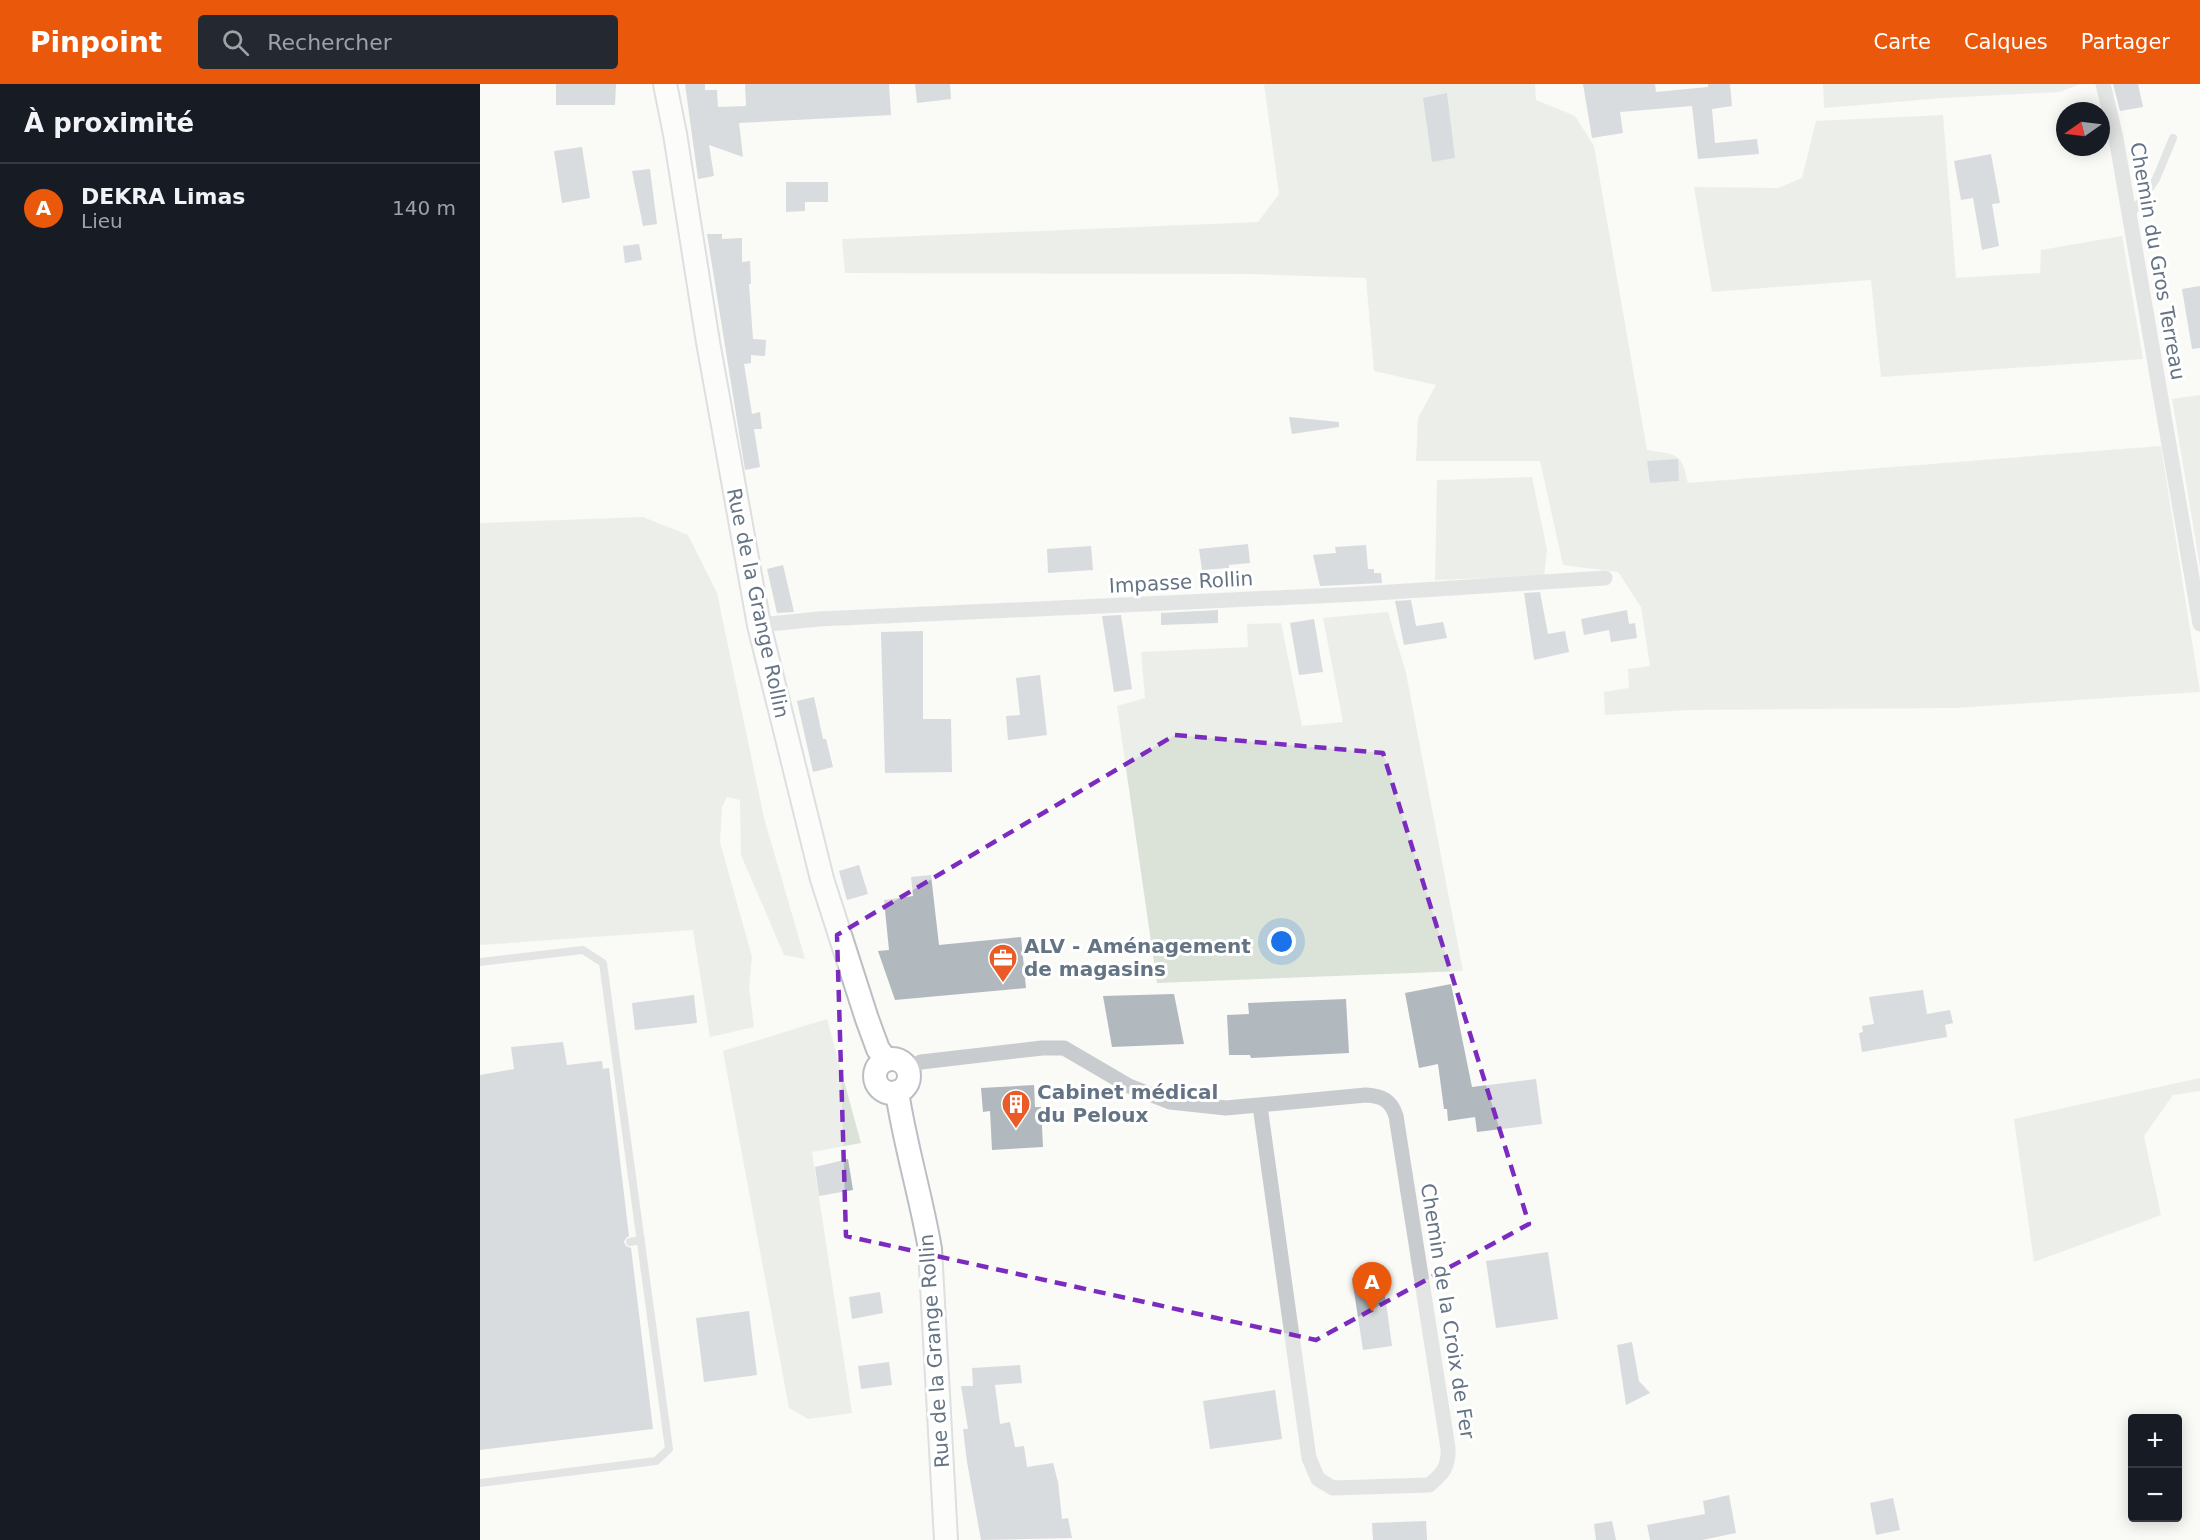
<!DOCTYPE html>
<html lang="fr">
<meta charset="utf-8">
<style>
body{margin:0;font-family:"DejaVu Sans",sans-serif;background:#242831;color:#f1f3f6}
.controls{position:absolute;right:18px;bottom:18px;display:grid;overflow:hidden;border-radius:6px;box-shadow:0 3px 15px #0003}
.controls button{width:54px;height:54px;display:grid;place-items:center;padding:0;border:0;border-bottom:2px solid #363941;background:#171b24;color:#f1f3f6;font:30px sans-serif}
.compass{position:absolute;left:1576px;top:18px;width:54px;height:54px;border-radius:50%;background:#171b24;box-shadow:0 3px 15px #0003;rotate:256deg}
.you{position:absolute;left:802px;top:858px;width:21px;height:21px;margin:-15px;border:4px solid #fff;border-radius:50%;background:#1a73e8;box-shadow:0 0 0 9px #1a73e833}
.badge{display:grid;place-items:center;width:39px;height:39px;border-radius:50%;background:#ea580c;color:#fff;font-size:20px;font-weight:700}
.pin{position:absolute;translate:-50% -50px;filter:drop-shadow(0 2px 3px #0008)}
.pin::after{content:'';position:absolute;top:32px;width:21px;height:18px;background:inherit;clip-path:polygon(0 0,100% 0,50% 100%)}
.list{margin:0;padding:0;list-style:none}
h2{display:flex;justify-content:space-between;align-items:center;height:78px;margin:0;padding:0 24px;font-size:26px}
h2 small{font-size:20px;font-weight:400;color:#9ea1a6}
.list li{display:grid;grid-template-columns:39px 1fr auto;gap:18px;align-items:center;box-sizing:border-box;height:90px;padding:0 24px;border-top:2px solid #363941}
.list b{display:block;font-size:22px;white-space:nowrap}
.list p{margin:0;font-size:20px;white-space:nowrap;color:#9ea1a6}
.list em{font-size:20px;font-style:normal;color:#9ea1a6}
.icon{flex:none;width:33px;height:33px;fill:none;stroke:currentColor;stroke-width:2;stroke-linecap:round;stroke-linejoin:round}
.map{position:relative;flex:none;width:1720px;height:1456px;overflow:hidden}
header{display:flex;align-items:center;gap:36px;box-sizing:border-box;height:84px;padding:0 30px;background:#ea580c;color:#fff}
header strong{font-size:28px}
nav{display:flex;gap:33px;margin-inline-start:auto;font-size:21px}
.search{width:420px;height:54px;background:#242831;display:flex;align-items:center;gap:15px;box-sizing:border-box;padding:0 21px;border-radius:6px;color:#9ea1a6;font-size:22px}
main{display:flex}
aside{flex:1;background:#171b24}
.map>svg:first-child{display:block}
.green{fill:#dbe2d8}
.building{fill:#b1b8be}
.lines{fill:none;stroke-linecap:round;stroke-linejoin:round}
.secondary-casing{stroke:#babfc4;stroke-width:26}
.lane{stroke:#c8cccf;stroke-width:8}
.street{stroke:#c8cccf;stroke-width:15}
.secondary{stroke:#fff;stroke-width:22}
.marked{fill:none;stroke:#7b2cbf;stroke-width:4.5;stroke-dasharray:12 8;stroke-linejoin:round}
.labels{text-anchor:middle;stroke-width:6;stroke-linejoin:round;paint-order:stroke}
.street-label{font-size:20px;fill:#647484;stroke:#fff}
.poi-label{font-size:20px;font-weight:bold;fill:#647484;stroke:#fff;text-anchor:start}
</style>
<header>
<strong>Pinpoint</strong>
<div class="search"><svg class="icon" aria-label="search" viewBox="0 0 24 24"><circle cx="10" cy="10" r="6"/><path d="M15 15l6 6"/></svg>Rechercher</div>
<nav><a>Carte</a><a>Calques</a><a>Partager</a></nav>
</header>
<main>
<aside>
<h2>À proximité<small></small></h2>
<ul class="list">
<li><span class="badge">A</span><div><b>DEKRA Limas</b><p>Lieu</p></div><em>140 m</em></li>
</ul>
</aside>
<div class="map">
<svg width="1720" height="1456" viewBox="0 0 1720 1456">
<rect width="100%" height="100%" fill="#fafaf7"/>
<!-- green -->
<g class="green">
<path d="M784,0H1055L1056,16L1095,32L1114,62L1167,366C1197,371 1201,367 1208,399L1681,362L1720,608L1475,624L1210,626L1125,631L1124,608L1149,604L1148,585L1170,582L1161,523L1138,488L1083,481L1060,377H936L938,334L956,301L894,287L886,194L769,190L365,189L362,155L778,138L799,110Z"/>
<polygon points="1343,0 1600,0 1580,8 1463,14 1344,24"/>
<polygon points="1463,31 1476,194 1560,189 1561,166 1642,152 1663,275 1401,293 1391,196 1232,208 1214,103 1298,104 1322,94 1336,37"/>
<polygon points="1720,311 1720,483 1692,315"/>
<polygon points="1052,393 1067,466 1064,492 955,496 957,396"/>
<polygon points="163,433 208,451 237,509 284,734 325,875 304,871 261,771 260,716 247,713 242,723 240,758 272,873 269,902 274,943 230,953 213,846 0,861 0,439"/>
<polygon points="908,528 926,589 983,887 677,899 637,622 665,614 661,568 768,563 767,540 801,539 822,642 863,638 843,534"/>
<polygon points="347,935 381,1059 332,1068 372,1329 328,1335 309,1324 243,967"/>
<polygon points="1720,994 1720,1007 1693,1011 1664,1052 1681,1131 1554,1178 1534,1035"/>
</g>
<!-- building -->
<g class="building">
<polygon points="76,0 136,0 135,21 76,21"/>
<polygon points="205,0 225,0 225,6 237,6 238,23 266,22 265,0 409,0 411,31 259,39 263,73 229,61 234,92 218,95"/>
<polygon points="435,0 470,0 471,15 437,19"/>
<polygon points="1103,0 1175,0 1176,8 1228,3 1228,0 1250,0 1252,22 1232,25 1235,59 1277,55 1279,70 1218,75 1212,22 1140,28 1143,49 1112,54"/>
<polygon points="1633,0 1658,0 1663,23 1640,27"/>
<polygon points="967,9 975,74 952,78 943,14"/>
<polygon points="102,63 110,114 82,119 74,67"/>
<polygon points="1511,70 1520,119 1512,120 1519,162 1502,166 1493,114 1481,116 1474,77"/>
<polygon points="170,85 177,140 163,142 152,87"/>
<polygon points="306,98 348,98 348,118 325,118 325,127 306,128"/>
<polygon points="227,150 242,150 242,155 262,154 262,178 270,177 271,200 269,200 273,255 286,256 285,272 271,271 271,279 264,280 272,330 280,328 282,345 274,345 280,383 265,386"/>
<polygon points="159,160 162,176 145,179 143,162"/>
<polygon points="1720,202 1720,264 1712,265 1702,205"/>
<polygon points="809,333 859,338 859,343 812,350"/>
<polygon points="1198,375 1199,397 1170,399 1167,377"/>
<polygon points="768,460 770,479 749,481 749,484 722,486 719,465"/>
<polygon points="886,461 888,485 894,485 894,489 901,489 902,499 840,502 833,471 856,469 855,463"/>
<polygon points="611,462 613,486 568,489 567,465"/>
<polygon points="303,481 314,528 297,529 287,485"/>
<polygon points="1060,508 1068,550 1085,547 1089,568 1054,576 1044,509"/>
<polygon points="931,516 936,542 963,538 967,554 924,561 915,517"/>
<polygon points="738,526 738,539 681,541 681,529"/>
<polygon points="1147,526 1149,540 1155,539 1157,554 1131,558 1129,546 1104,551 1101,535"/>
<polygon points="641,531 652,605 634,608 622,532"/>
<polygon points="834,535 843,588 819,591 810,539"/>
<polygon points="443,547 443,635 471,635 472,688 405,689 401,548"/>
<polygon points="560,591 567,651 528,656 526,632 540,631 536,594"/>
<polygon points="334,613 343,655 346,655 353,683 333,688 317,617"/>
<polygon points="379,781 388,810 367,816 359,787"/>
<polygon points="451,791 459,861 541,853 546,904 415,916 398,867 409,866 404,816 433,812 431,793"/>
<polygon points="971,900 992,1003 1056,995 1062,1040 997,1048 995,1033 968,1037 967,1025 964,1025 958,980 939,984 925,909"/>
<polygon points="1443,906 1447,930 1470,926 1473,939 1465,941 1467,953 1382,968 1379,949 1383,948 1382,942 1394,940 1389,913"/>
<polygon points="694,910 704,960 632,963 623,912"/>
<polygon points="214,911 217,939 155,946 152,919"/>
<polygon points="866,915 869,969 771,974 770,971 749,971 747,931 769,930 768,919"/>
<polygon points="83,958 87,981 122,977 123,985 129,984 149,1152 146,1154 144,1158 146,1162 151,1164 173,1345 0,1366 0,991 34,985 31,963"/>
<polygon points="554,1001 555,1023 561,1023 563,1063 512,1066 510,1027 503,1028 501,1004"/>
<polygon points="368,1075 373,1106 339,1112 335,1083"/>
<polygon points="1068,1168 1078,1235 1016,1244 1006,1177"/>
<polygon points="902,1190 912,1262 883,1266 872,1194"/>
<polygon points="400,1208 403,1229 372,1235 369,1213"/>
<polygon points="269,1227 277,1291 224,1298 216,1234"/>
<polygon points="1152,1258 1159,1297 1170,1309 1146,1321 1137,1261"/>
<polygon points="409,1278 412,1301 381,1305 378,1282"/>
<polygon points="540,1281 542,1299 515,1301 520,1340 530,1338 535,1363 544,1362 547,1383 573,1379 578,1398 582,1435 588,1434 592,1454 501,1456 487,1378 483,1345 488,1345 481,1302 493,1302 492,1284"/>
<polygon points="795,1306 802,1355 730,1365 723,1317"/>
<polygon points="1249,1411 1256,1449 1222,1456 1170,1456 1167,1441 1225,1430 1223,1417"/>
<polygon points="1413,1414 1420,1446 1396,1451 1390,1419"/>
<polygon points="946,1437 947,1456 893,1456 892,1439"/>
<polygon points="1132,1437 1136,1456 1116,1456 1114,1440"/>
</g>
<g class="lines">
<!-- secondary casing -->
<g class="secondary-casing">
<g id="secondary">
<polyline points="185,0 195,50 228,258 279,541 342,795 387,935 398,965 406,976"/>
<circle cx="412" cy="992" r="17"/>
<path d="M417,1008C425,1061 441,1112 450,1165L466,1456"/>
</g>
</g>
<!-- lane -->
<g class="lane">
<polyline points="1650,132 1676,95 1693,54"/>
<polyline points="0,878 103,866 123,879 189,1365 176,1377 0,1399"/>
<polyline points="150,1158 161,1156"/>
</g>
<!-- street -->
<g class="street">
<polyline points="1623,0 1636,54 1720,540"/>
<polyline points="279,541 339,535 880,510 1125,494"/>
<path d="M427,984L441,978L562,964H584L649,1002L690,1018L746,1024L886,1011C902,1012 911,1016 916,1032L968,1364C969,1382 963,1390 949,1401L853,1404L838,1395L829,1374L780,1022"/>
</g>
<!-- secondary -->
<use href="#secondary" class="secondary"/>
</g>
<!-- marked area -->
<path d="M0 0H1720V1456H0ZM695,651L903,669L1049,1140L836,1256L366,1152L357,851Z" fill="#fafaf7" fill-opacity=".55" fill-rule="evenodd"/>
<path class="marked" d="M695,651L903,669L1049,1140L836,1256L366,1152L357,851Z"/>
<!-- icons -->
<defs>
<g id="office-pin" transform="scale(1.5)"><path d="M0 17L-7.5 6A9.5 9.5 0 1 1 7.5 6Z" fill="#ea5b27" stroke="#fff"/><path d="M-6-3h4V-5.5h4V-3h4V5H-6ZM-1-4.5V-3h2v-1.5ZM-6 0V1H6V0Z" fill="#fff"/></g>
<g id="building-pin" transform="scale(1.5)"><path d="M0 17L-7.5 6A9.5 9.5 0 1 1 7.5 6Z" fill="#ea5b27" stroke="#fff"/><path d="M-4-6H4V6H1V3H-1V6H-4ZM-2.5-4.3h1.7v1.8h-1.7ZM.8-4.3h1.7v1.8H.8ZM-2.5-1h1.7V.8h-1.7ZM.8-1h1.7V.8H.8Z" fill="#fff"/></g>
</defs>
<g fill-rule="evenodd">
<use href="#office-pin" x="523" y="874"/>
<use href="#building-pin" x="536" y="1020"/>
</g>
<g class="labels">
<!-- street labels -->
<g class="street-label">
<text transform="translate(1678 177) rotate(80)" y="7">Chemin du Gros Terreau</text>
<text transform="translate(701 498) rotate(-3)" y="7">Impasse Rollin</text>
<text transform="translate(278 519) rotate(78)" y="7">Rue de la Grange Rollin</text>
<text transform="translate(968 1227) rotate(81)" y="7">Chemin de la Croix de Fer</text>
<text transform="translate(454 1267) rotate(-94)" y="7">Rue de la Grange Rollin</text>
</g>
<!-- poi labels -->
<g class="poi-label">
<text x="544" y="869">ALV - Aménagement<tspan x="544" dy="23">de magasins</tspan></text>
<text x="557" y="1015">Cabinet médical<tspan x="557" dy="23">du Peloux</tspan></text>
</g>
</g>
</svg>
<div class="controls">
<button>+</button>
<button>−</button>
</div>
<svg class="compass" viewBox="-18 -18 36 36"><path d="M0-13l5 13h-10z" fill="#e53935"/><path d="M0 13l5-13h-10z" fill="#9ea1a6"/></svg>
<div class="you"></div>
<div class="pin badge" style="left:892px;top:1228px">A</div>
</div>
</main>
